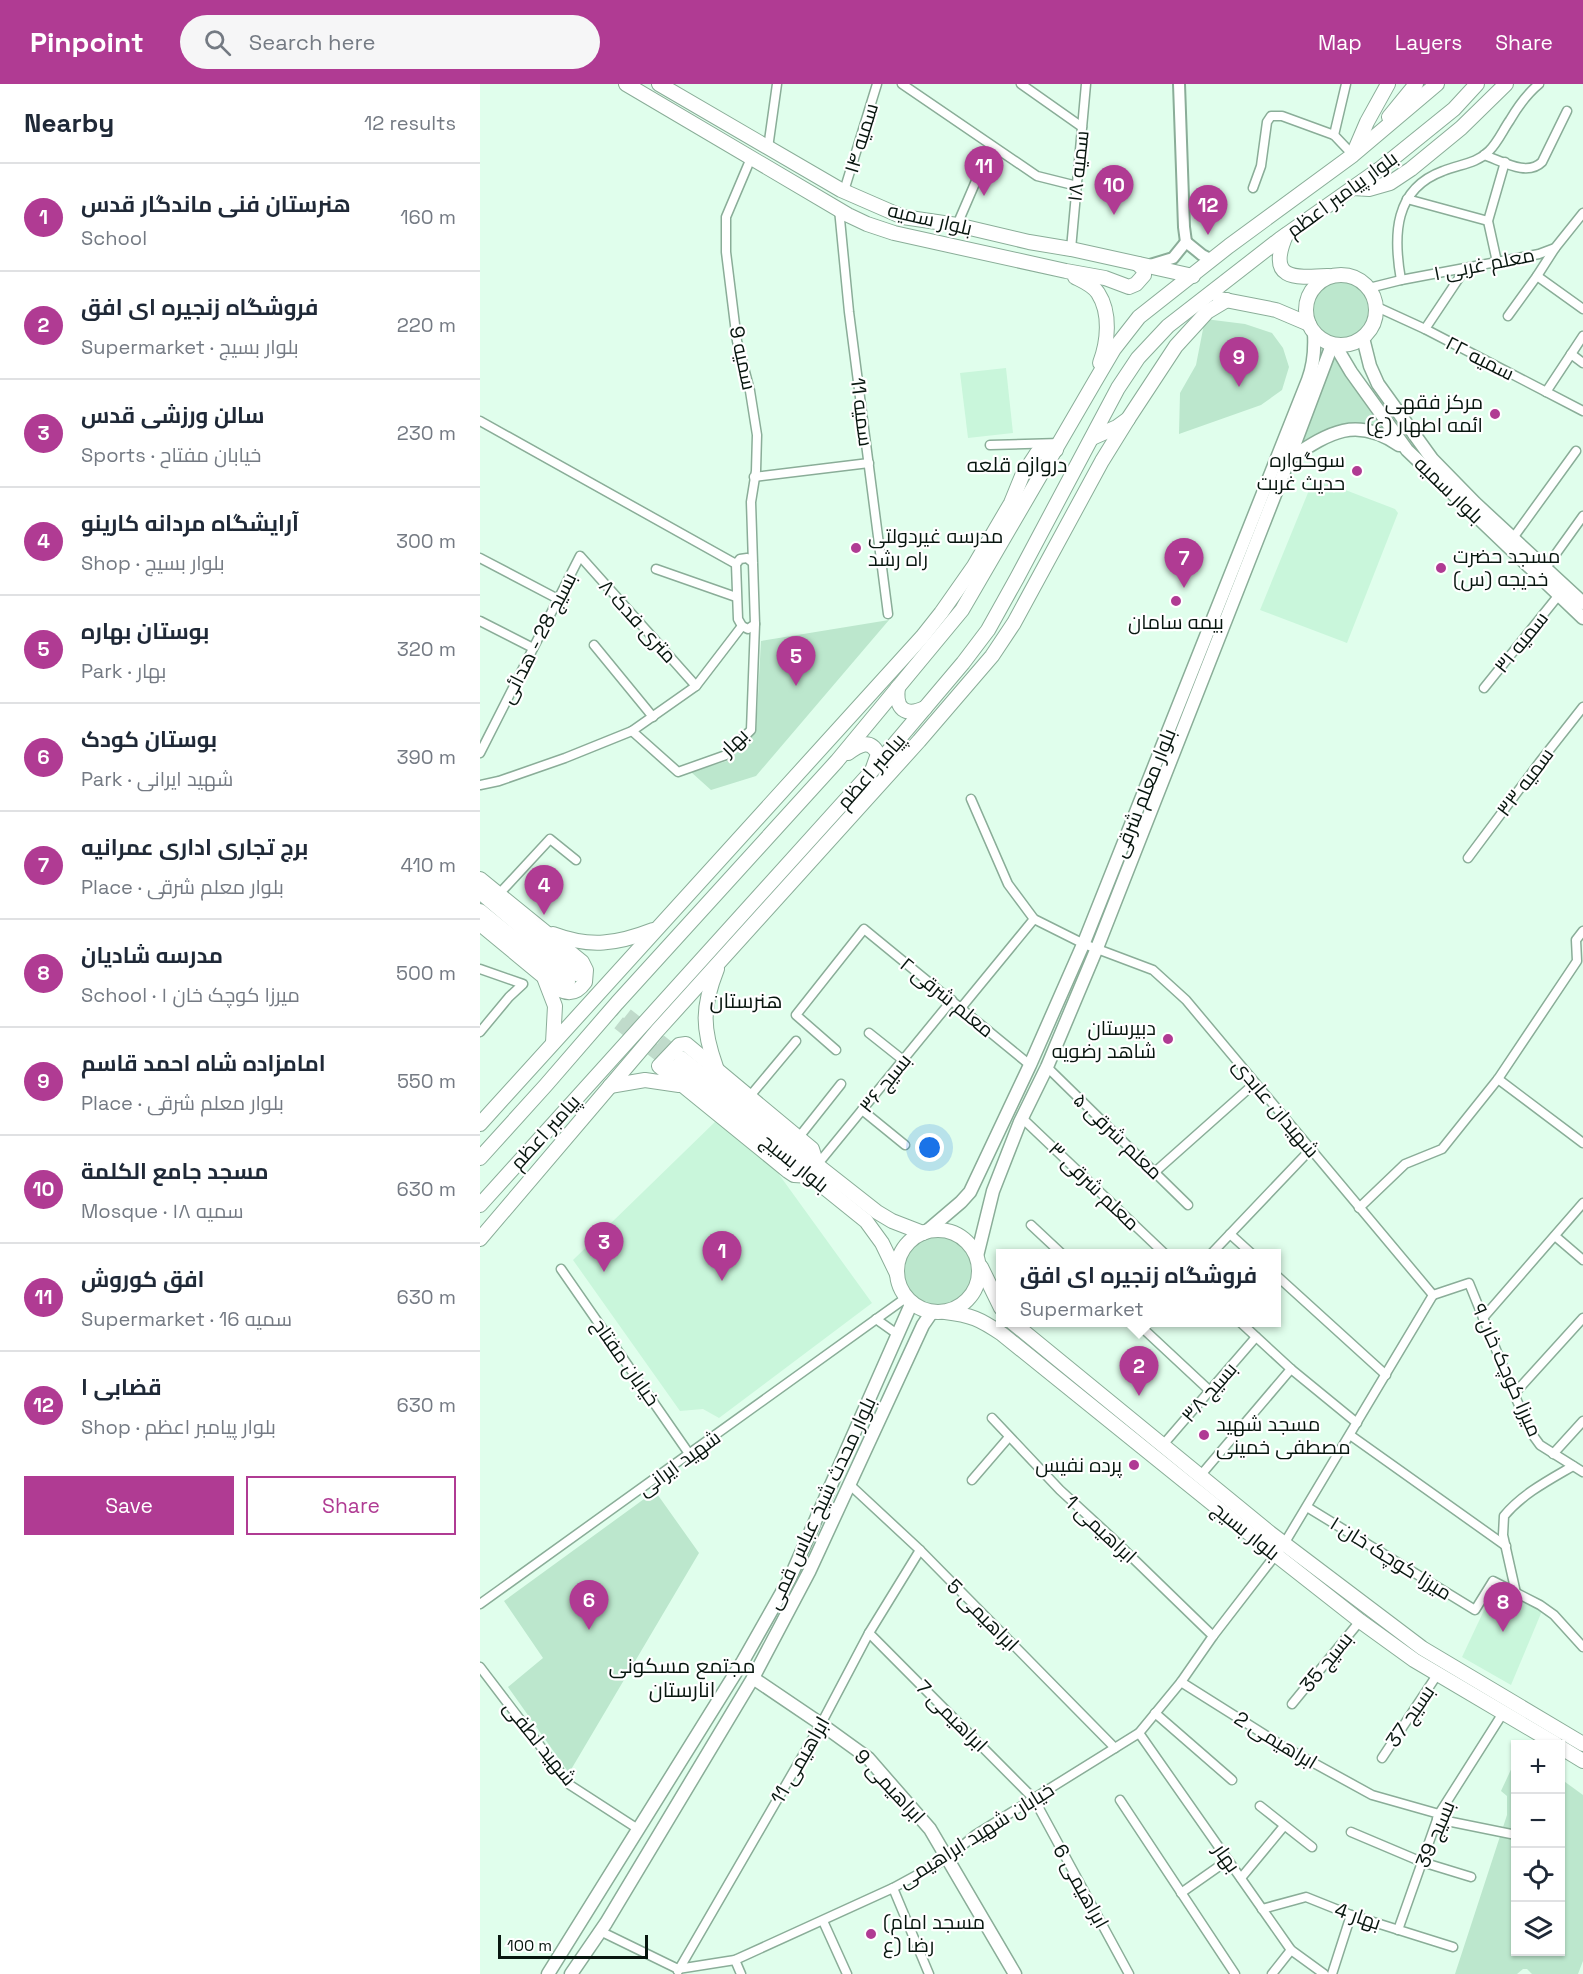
<!DOCTYPE html>
<meta charset="utf-8">
<style>
body{margin:0;font-family:"Space Grotesk",Cairo,sans-serif;background:#f6f6f7;color:#1f2937}
.controls{position:absolute;right:18px;bottom:18px;display:grid;overflow:hidden;border-radius:0px;box-shadow:0 2px 4px #0004}
.controls button{width:54px;height:54px;display:grid;place-items:center;padding:0;border:0;border-bottom:2px solid #e0e1e3;background:#fff;color:#1f2937;font:30px sans-serif}
.scale{position:absolute;left:18px;bottom:15px;width:150px;box-sizing:border-box;padding-left:6px;border:3px solid #08160f;border-top:0;font-size:16px;line-height:21px;white-space:nowrap;color:#08160f;-webkit-text-stroke:4px #fff;paint-order:stroke}
.you{position:absolute;left:450px;top:1064px;width:21px;height:21px;margin:-15px;border:4px solid #fff;border-radius:50%;background:#1a73e8;box-shadow:0 0 0 9px #1a73e833}
.badge{display:grid;place-items:center;width:39px;height:39px;border-radius:50%;background:#b03b93;color:#fff;font-size:20px;font-weight:700}
.pin{position:absolute;translate:-50% -50px;filter:drop-shadow(0 2px 3px #0008)}
.pin::after{content:'';position:absolute;top:32px;width:21px;height:18px;background:inherit;clip-path:polygon(0 0,100% 0,50% 100%)}
.popup{position:absolute;left:516px;top:1165px;width:285px;height:78px;box-sizing:border-box;display:grid;place-content:center;border-radius:0px;background:#fff;filter:drop-shadow(0 2px 4px #0005);font-size:20px;white-space:nowrap;color:#747a83}
.popup b{font-size:22px;color:#1f2937}
.popup::after{content:'';position:absolute;left:50%;top:100%;margin-left:-12px;border:12px solid transparent;border-top-color:#fff}
.list{margin:0;padding:0;list-style:none}
h2{display:flex;justify-content:space-between;align-items:center;height:78px;margin:0;padding:0 24px;font-size:26px}
h2 small{font-size:20px;font-weight:400;color:#747a83}
.list li{display:grid;grid-template-columns:39px 1fr auto;gap:18px;align-items:center;box-sizing:border-box;height:108px;padding:0 24px;border-top:2px solid #e0e1e3}
.list b{display:block;font-size:22px;white-space:nowrap}
.list p{margin:0;font-size:20px;white-space:nowrap;color:#747a83}
.list em{font-size:20px;font-style:normal;color:#747a83}
.actions{display:flex;gap:12px;padding:18px 24px}
.actions a{flex:1;padding:14px 0;border:2px solid #b03b93;border-radius:0px;text-align:center;font-size:21px;color:#b03b93}
.actions .main{background:#b03b93;color:#fff}
.icon{flex:none;width:33px;height:33px;fill:none;stroke:currentColor;stroke-width:2;stroke-linecap:round;stroke-linejoin:round}
.map{position:relative;flex:none;width:1103px;height:1890px;overflow:hidden}
header{display:flex;align-items:center;gap:36px;box-sizing:border-box;height:84px;padding:0 30px;background:#b03b93;color:#fff}
header strong{font-size:28px}
nav{display:flex;gap:33px;margin-inline-start:auto;font-size:21px}
.search{width:420px;height:54px;background:#f6f6f7;display:flex;align-items:center;gap:15px;box-sizing:border-box;padding:0 21px;border-radius:33px;color:#747a83;font-size:22px}
main{display:flex}
aside{flex:1;background:#fff}
.map>svg:first-child{display:block}
.built{fill:#c9f6db}
.green{fill:#bce7cd}
.lines{fill:none;stroke-linecap:round;stroke-linejoin:round}
.primary-tunnel{stroke:#c0dbcb;stroke-width:14;stroke-dasharray:14 7;stroke-linecap:butt}
.minor-casing{stroke:#8aad98;stroke-width:11}
.tertiary-casing{stroke:#8aad98;stroke-width:14}
.secondary-casing{stroke:#8aad98;stroke-width:15}
.primary-casing{stroke:#8aad98;stroke-width:16}
.minor{stroke:#fff;stroke-width:8}
.tertiary{stroke:#fff;stroke-width:10}
.secondary{stroke:#fff;stroke-width:12}
.primary{stroke:#fff;stroke-width:14}
.poi-dot{fill:#b03b93;stroke:#fff;stroke-width:2}
.labels{text-anchor:middle;stroke-width:4.5;stroke-linejoin:round;paint-order:stroke}
.street-label{font-size:20px;fill:#08160f;stroke:#fff}
.poi-label{font-size:20px;fill:#08160f;stroke:#fff;text-anchor:end}
.neighbourhood-label{font-size:21px;fill:#08160f;stroke:#fff}
</style>
<header>
<strong>Pinpoint</strong>
<div class="search"><svg class="icon" aria-label="search" viewBox="0 0 24 24"><circle cx="10" cy="10" r="6"/><path d="M15 15l6 6"/></svg>Search here</div>
<nav><a>Map</a><a>Layers</a><a>Share</a></nav>
</header>
<main>
<aside>
<h2>Nearby<small>12 results</small></h2>
<ul class="list">
<li><span class="badge">1</span><div><b>هنرستان فنی ماندگار قدس</b><p>School</p></div><em>160 m</em></li>
<li><span class="badge">2</span><div><b>فروشگاه زنجیره ای افق</b><p>Supermarket · بلوار بسیج</p></div><em>220 m</em></li>
<li><span class="badge">3</span><div><b>سالن ورزشی قدس</b><p>Sports · خیابان مفتاح</p></div><em>230 m</em></li>
<li><span class="badge">4</span><div><b>آرایشگاه مردانه کارینو</b><p>Shop · بلوار بسیج</p></div><em>300 m</em></li>
<li><span class="badge">5</span><div><b>بوستان بهاره</b><p>Park · بهار</p></div><em>320 m</em></li>
<li><span class="badge">6</span><div><b>بوستان کودک</b><p>Park · شهید ایرانی</p></div><em>390 m</em></li>
<li><span class="badge">7</span><div><b>برج تجاری اداری عمرانیه</b><p>Place · بلوار معلم شرقی</p></div><em>410 m</em></li>
<li><span class="badge">8</span><div><b>مدرسه شادیان</b><p>School · میرزا کوچک خان ۱</p></div><em>500 m</em></li>
<li><span class="badge">9</span><div><b>امامزاده شاه احمد قاسم</b><p>Place · بلوار معلم شرقی</p></div><em>550 m</em></li>
<li><span class="badge">10</span><div><b>مسجد جامع الکلمة</b><p>Mosque · سمیه ۱۸</p></div><em>630 m</em></li>
<li><span class="badge">11</span><div><b>افق کوروش</b><p>Supermarket · سمیه 16</p></div><em>630 m</em></li>
<li><span class="badge">12</span><div><b>قضابی ا</b><p>Shop · بلوار پیامبر اعظم</p></div><em>630 m</em></li>
</ul>
<div class="actions"><a class="main">Save</a><a>Share</a></div>
</aside>
<div class="map">
<svg width="1103" height="1890" viewBox="0 0 1103 1890">
<rect width="100%" height="100%" fill="#e0feec"/>
<!-- built -->
<g class="built">
<polygon points="526,284 533,349 488,354 480,289"/>
<polygon points="834,394 915,425 918,429 867,559 780,526"/>
<polygon points="237,1036 290,1078 392,1219 239,1334 223,1325 200,1327 93,1176"/>
<polygon points="1014,1505 1062,1527 1031,1601 982,1573"/>
</g>
<!-- green -->
<g class="green">
<circle cx="861" cy="226" r="28"/>
<polygon points="725,235 765,240 792,249 803,264 809,283 802,306 781,321 699,350 700,309 716,281"/>
<polygon points="853,261 927,366 908,353 865,346 809,375"/>
<polygon points="409,536 276,692 231,706 211,688 250,676 276,648 281,557"/>
<circle cx="458" cy="1187" r="35"/>
<polygon points="175,1407 219,1469 89,1689 28,1603 63,1574 24,1517"/>
<polygon points="1035,1677 1036,1868 1080,1868 1081,1695 1103,1711 1103,1877 1098,1890 1052,1890 1047,1885 1043,1885 1037,1890 975,1890 1027,1731 1027,1712 1021,1707"/>
</g>
<g class="lines">
<!-- primary-tunnel -->
<g class="primary-tunnel">
<polyline points="97,892 201,974"/>
<polyline points="89,900 194,982"/>
</g>
<!-- minor casing -->
<g class="minor-casing">
<g id="minor">
<polyline points="422,0 557,92 597,102"/>
<polyline points="541,0 602,43"/>
<polyline points="854,51 866,0"/>
<polyline points="288,64 297,0"/>
<path d="M1004,71C1022,77 1047,93 1062,78L1087,27"/>
<polyline points="271,74 246,133 246,168 257,257 270,307 277,351 276,387 271,418 275,540 268,545 262,542 258,535 256,480 260,475 267,474 273,479"/>
<polyline points="773,104 781,82 787,38 791,32 802,32 854,51 873,71"/>
<polyline points="364,107 397,0"/>
<polyline points="927,115 1008,137"/>
<polyline points="359,125 369,228 408,530"/>
<polyline points="477,141 511,62"/>
<polyline points="591,165 606,0"/>
<polyline points="1017,178 1008,137 1025,78"/>
<polyline points="1057,192 1103,225"/>
<path d="M921,196C913,151 914,105 963,87C980,80 996,80 1009,67C1018,58 1023,46 1030,36C1037,24 1048,9 1059,0"/>
<polyline points="889,204 921,196 1059,170 1075,164 1103,129"/>
<polyline points="897,223 945,245 1103,327"/>
<polyline points="1028,232 1057,192 1075,164"/>
<polyline points="945,245 985,185"/>
<polyline points="1091,270 1103,279"/>
<polyline points="1066,308 1103,252"/>
<polyline points="0,337 256,480"/>
<polyline points="510,361 580,359"/>
<polyline points="274,393 389,379"/>
<polyline points="1033,454 1096,367"/>
<polyline points="0,474 78,515"/>
<polyline points="176,485 256,513"/>
<polyline points="1065,485 1103,432"/>
<polyline points="0,537 53,564"/>
<polyline points="114,561 173,633"/>
<polyline points="1004,604 1078,512"/>
<polyline points="152,647 198,688 246,671 271,646 275,540"/>
<polyline points="0,669 100,472 216,602"/>
<polyline points="0,701 19,697 85,674 152,647 216,602 262,542"/>
<polyline points="491,715 528,800 554,835 604,860 673,886 706,916 953,1211"/>
<polyline points="988,774 1059,679 1103,623"/>
<polyline points="19,810 70,755 96,776"/>
<polyline points="0,885 43,900 29,913 0,948"/>
<polyline points="481,924 554,835"/>
<polyline points="389,949 423,976"/>
<polyline points="356,966 316,931 384,845 550,981"/>
<polyline points="567,983 708,1121"/>
<polyline points="1018,995 1103,1059"/>
<polyline points="270,1012 316,957"/>
<polyline points="382,1026 425,1061"/>
<polyline points="542,1034 685,1170"/>
<polyline points="319,1053 361,1000"/>
<polyline points="337,1081 472,916"/>
<polyline points="676,1087 775,999"/>
<polyline points="879,1124 925,1080 962,1065 1018,995 1097,877 1096,856 1103,847"/>
<polyline points="551,1141 582,1170"/>
<polyline points="750,1150 772,1170"/>
<polyline points="1075,1152 1103,1176"/>
<polyline points="731,1170 830,1066"/>
<polyline points="81,1185 210,1371"/>
<polyline points="797,1192 906,1291"/>
<polyline points="953,1211 989,1199 1034,1310 1052,1350 1060,1361 1103,1388"/>
<polyline points="1003,1234 1103,1119"/>
<polyline points="396,1235 417,1250"/>
<polyline points="656,1238 730,1307"/>
<polyline points="760,1238 811,1285 877,1339"/>
<polyline points="1034,1310 1103,1234"/>
<polyline points="512,1334 580,1406 630,1452 733,1552"/>
<polyline points="870,1351 1026,1462"/>
<polyline points="682,1362 776,1253"/>
<polyline points="1073,1370 1103,1337"/>
<polyline points="720,1392 811,1285"/>
<polyline points="492,1396 529,1353"/>
<polyline points="369,1400 440,1466 635,1664"/>
<polyline points="827,1423 995,1526 1013,1497 1060,1521 1074,1531 1103,1563"/>
<path d="M1036,1509L1023,1451L1024,1432C1042,1410 1069,1396 1093,1382"/>
<polyline points="0,1520 427,1213"/>
<polyline points="389,1549 554,1715 649,1890"/>
<polyline points="0,1583 90,1701 158,1745"/>
<polyline points="701,1598 801,1661 892,1711 959,1730"/>
<polyline points="812,1620 880,1537"/>
<polyline points="675,1629 752,1696"/>
<polyline points="659,1649 811,1866 844,1890"/>
<polyline points="902,1674 957,1591"/>
<polyline points="640,1716 755,1890"/>
<polyline points="780,1722 832,1763"/>
<polyline points="957,1735 1036,1751"/>
<polyline points="871,1748 942,1778 991,1793"/>
<polyline points="761,1794 804,1742"/>
<polyline points="413,1804 449,1890"/>
<polyline points="701,1809 748,1776"/>
<polyline points="782,1825 826,1813 871,1831 973,1863"/>
<polyline points="343,1837 367,1890"/>
<polyline points="918,1846 959,1730 1023,1629"/>
<polyline points="120,1847 198,1885 255,1876 413,1804 468,1774 495,1751 659,1649 701,1598 733,1552 804,1460 953,1211"/>
<polyline points="255,1876 261,1890"/>
<polyline points="198,1887 341,1640 389,1549 440,1466"/>
<polyline points="792,1890 811,1866"/>
<polyline points="852,1890 871,1831"/>
</g>
</g>
<!-- tertiary casing -->
<g class="tertiary-casing">
<g id="tertiary">
<polyline points="699,0 704,143 706,158"/>
<polyline points="706,158 722,171 732,176"/>
<polyline points="670,181 693,174 706,158"/>
</g>
</g>
<!-- secondary casing -->
<g class="secondary-casing">
<g id="secondary">
<polyline points="883,254 890,282 898,300 952,375 995,419 1103,519"/>
<polyline points="855,261 871,288 927,366 1103,534"/>
<path d="M809,375C849,349 875,331 919,361"/>
<path d="M447,1147L481,1118L490,1108L550,981L605,856L828,296C834,280 835,266 834,249"/>
<polyline points="497,1172 513,1107 540,1038 567,983 617,864 809,375 852,261"/>
<polyline points="273,1594 341,1640 388,1674 450,1745 535,1890"/>
<polyline points="68,1890 263,1577 310,1494 432,1218"/>
<polyline points="91,1890 126,1839 273,1594 329,1488 443,1241 452,1228"/>
</g>
</g>
<!-- primary casing -->
<g class="primary-casing">
<g id="primary">
<polyline points="146,0 368,131 387,140 414,149 586,187 625,194 649,203 656,200 664,191 663,185 658,180"/>
<polyline points="179,0 361,106 423,133 477,141 549,158 591,165 713,192"/>
<polyline points="909,33 936,0"/>
<polyline points="875,66 887,38 908,0"/>
<polyline points="873,104 889,105 910,99 931,85 981,44 1026,0"/>
<path d="M806,151C787,196 813,194 849,192"/>
<circle cx="861" cy="226" r="35"/>
<path d="M595,193C603,197 613,201 618,209C631,229 628,258 620,279"/>
<polyline points="740,215 796,226 829,240"/>
<polyline points="612,354 637,343 648,335 696,262 727,228 747,216"/>
<path d="M418,603C415,625 425,633 445,624"/>
<path d="M368,669C379,661 390,654 398,670L393,684"/>
<path d="M0,795L102,878L106,886L105,898C98,908 91,911 80,906L0,840"/>
<polyline points="0,808 96,890"/>
<polyline points="0,827 88,898"/>
<path d="M73,850C110,864 137,860 173,846"/>
<polyline points="65,896 75,922 73,959"/>
<polyline points="201,974 397,1128 412,1137 443,1149"/>
<polyline points="195,983 386,1137 402,1159 417,1190"/>
<path d="M236,983C222,944 222,923 237,885"/>
<polyline points="130,1002 165,996 199,1001"/>
<polyline points="0,1040 442,553 461,529 494,482 531,419 542,392 557,369 576,366"/>
<polyline points="0,1074 66,1001 137,919 357,677 482,526 614,299 634,265 659,233 749,162 873,71 957,0"/>
<polyline points="330,1092 314,1091 308,1087 179,982 199,961 206,960 332,1065 337,1081"/>
<polyline points="0,1121 390,689 483,579 508,546 537,494 638,304 658,274 688,242 800,155 901,84 974,25 997,0"/>
<circle cx="458" cy="1187" r="41"/>
<polyline points="0,1155 177,947 439,657 512,572 534,539 622,377 648,335"/>
<polyline points="501,1183 521,1224"/>
<path d="M465,1228C491,1231 500,1235 522,1250L796,1471L880,1537L934,1576L1076,1660"/>
<polyline points="532,1238 790,1449 942,1564 1103,1660"/>
<polyline points="1080,1663 1103,1677"/>
</g>
</g>
<!-- minor -->
<use href="#minor" class="minor"/>
<!-- tertiary -->
<use href="#tertiary" class="tertiary"/>
<!-- secondary -->
<use href="#secondary" class="secondary"/>
<!-- primary -->
<use href="#primary" class="primary"/>
</g>
<!-- markers -->
<g class="poi-dot">
<circle cx="1015" cy="330" r="6"/>
<circle cx="877" cy="387" r="6"/>
<circle cx="376" cy="464" r="6"/>
<circle cx="961" cy="484" r="6"/>
<circle cx="696" cy="517" r="6"/>
<circle cx="688" cy="955" r="6"/>
<circle cx="724" cy="1351" r="6"/>
<circle cx="654" cy="1381" r="6"/>
<circle cx="391" cy="1850" r="6"/>
</g>
<g class="labels">
<!-- street labels -->
<g class="street-label">
<text transform="translate(381 54) rotate(-73)" y="7">سمیه ۱۴</text>
<text transform="translate(598 82) rotate(-84)" y="7">سمیه ۱۸</text>
<text transform="translate(862 110) rotate(-36)" y="7">بلوار پیامبر اعظم</text>
<text transform="translate(450 135) rotate(13)" y="7">بلوار سمیه</text>
<text transform="translate(1004 180) rotate(-11)" y="7">معلم غربی ۱</text>
<text transform="translate(263 274) rotate(78)" y="7">سمیه 9</text>
<text transform="translate(1000 274) rotate(27)" y="7">سمیه ۲۲</text>
<text transform="translate(382 328) rotate(83)" y="7">سمیه 11</text>
<text transform="translate(969 406) rotate(44)" y="7">بلوار سمیه</text>
<text transform="translate(158 537) rotate(48)" y="7">۸ متری فدک</text>
<text transform="translate(58 554) rotate(-63)" y="7">بسیج 28 - هدائی</text>
<text transform="translate(1041 558) rotate(-51)" y="7">سمیه ۳۱</text>
<text transform="translate(254 658) rotate(-44)" y="7">بهار</text>
<text transform="translate(391 687) rotate(-49)" y="7">پیامبر اعظم</text>
<text transform="translate(1045 698) rotate(-53)" y="7">سمیه ۳۳</text>
<text transform="translate(664 709) rotate(-68)" y="7">بلوار معلم شرقی</text>
<text transform="translate(467 913) rotate(39)" y="7">معلم شرقی ۲</text>
<text transform="translate(405 999) rotate(-51)" y="7">بسیج ۳۶</text>
<text transform="translate(796 1024) rotate(50)" y="7">شهیدان عابدی</text>
<text transform="translate(65 1048) rotate(-48)" y="7">پیامبر اعظم</text>
<text transform="translate(638 1052) rotate(44)" y="7">معلم شرقی ۵</text>
<text transform="translate(315 1079) rotate(39)" y="7">بلوار بسیج</text>
<text transform="translate(614 1102) rotate(44)" y="7">معلم شرقی ۳</text>
<text transform="translate(146 1278) rotate(55)" y="7">خیابان مفتاح</text>
<text transform="translate(1027 1286) rotate(66)" y="7">میرزا کوچک خان ۹</text>
<text transform="translate(729 1308) rotate(-49)" y="7">بسیج ۳۸</text>
<text transform="translate(199 1379) rotate(-36)" y="7">شهید ایرانی</text>
<text transform="translate(341 1419) rotate(-65)" y="7">بلوار محدث شیخ عباس قمی</text>
<text transform="translate(621 1445) rotate(43)" y="7">ابراهیمی 1</text>
<text transform="translate(766 1447) rotate(39)" y="7">بلوار بسیج</text>
<text transform="translate(911 1474) rotate(32)" y="7">میرزا کوچک خان ۱</text>
<text transform="translate(503 1531) rotate(45)" y="7">ابراهیمی 5</text>
<text transform="translate(846 1578) rotate(-51)" y="7">بسیج 35</text>
<text transform="translate(472 1632) rotate(45)" y="7">ابراهیمی 7</text>
<text transform="translate(930 1632) rotate(-56)" y="7">بسیج 37</text>
<text transform="translate(796 1656) rotate(31)" y="7">ابراهیمی 2</text>
<text transform="translate(60 1659) rotate(51)" y="7">شهید لطفی</text>
<text transform="translate(320 1676) rotate(-60)" y="7">ابراهیمی 11</text>
<text transform="translate(410 1702) rotate(47)" y="7">ابراهیمی 9</text>
<text transform="translate(955 1750) rotate(-67)" y="7">بسیج 39</text>
<text transform="translate(496 1751) rotate(-32)" y="7">خیابان شهید ابراهیمی</text>
<text transform="translate(747 1774) rotate(55)" y="7">بهار</text>
<text transform="translate(601 1802) rotate(61)" y="7">ابراهیمی 6</text>
<text transform="translate(878 1832) rotate(19)" y="7">بهار 4</text>
</g>
<!-- poi labels -->
<g class="poi-label">
<text x="1003" y="325">مرکز فقهی<tspan x="1003" dy="23">ائمه اطهار (ع)</tspan></text>
<text x="865" y="383">سوگواره<tspan x="865" dy="23">حدیث غربت</tspan></text>
<text x="388" y="459" text-anchor="start">مدرسه غیردولتی<tspan x="388" dy="23">راه رشد</tspan></text>
<text x="973" y="479" text-anchor="start">مسجد حضرت<tspan x="973" dy="23">خدیجه (س)</tspan></text>
<text x="696" y="545" text-anchor="middle">بیمه سامان</text>
<text x="676" y="951">دبیرستان<tspan x="676" dy="23">شاهد رضویه</tspan></text>
<text x="736" y="1347" text-anchor="start">مسجد شهید<tspan x="736" dy="23">مصطفی خمینی</tspan></text>
<text x="642" y="1388">پرده نفیس</text>
<text x="403" y="1845" text-anchor="start">(مسجد امام<tspan x="403" dy="23">رضا (ع</tspan></text>
</g>
<!-- neighbourhood labels -->
<g class="neighbourhood-label">
<text x="537" y="388">دروازه قلعه</text>
<text x="266" y="924">هنرستان</text>
<text x="202" y="1589">مجتمع مسکونی<tspan x="202" dy="24">انارستان</tspan></text>
</g>
</g>
</svg>
<div class="controls">
<button>+</button>
<button>−</button>
<button><svg class="icon" aria-label="locate" viewBox="0 0 24 24"><circle cx="12" cy="12" r="6"/><path d="M12 2v4M12 18v4M2 12h4M18 12h4"/></svg></button>
<button><svg class="icon" aria-label="layers" viewBox="0 0 24 24"><path d="M12 4l9 5-9 5-9-5zM3 14l9 5 9-5"/></svg></button>
</div>
<div class="scale">100 m</div>
<div class="you"></div>
<div class="pin badge" style="left:242px;top:1197px">1</div>
<div class="pin badge" style="left:659px;top:1312px">2</div>
<div class="popup"><b>فروشگاه زنجیره ای افق</b>Supermarket</div>
<div class="pin badge" style="left:124px;top:1188px">3</div>
<div class="pin badge" style="left:64px;top:831px">4</div>
<div class="pin badge" style="left:316px;top:602px">5</div>
<div class="pin badge" style="left:109px;top:1546px">6</div>
<div class="pin badge" style="left:704px;top:504px">7</div>
<div class="pin badge" style="left:1023px;top:1548px">8</div>
<div class="pin badge" style="left:759px;top:303px">9</div>
<div class="pin badge" style="left:634px;top:131px">10</div>
<div class="pin badge" style="left:504px;top:112px">11</div>
<div class="pin badge" style="left:728px;top:151px">12</div>
</div>
</main>
